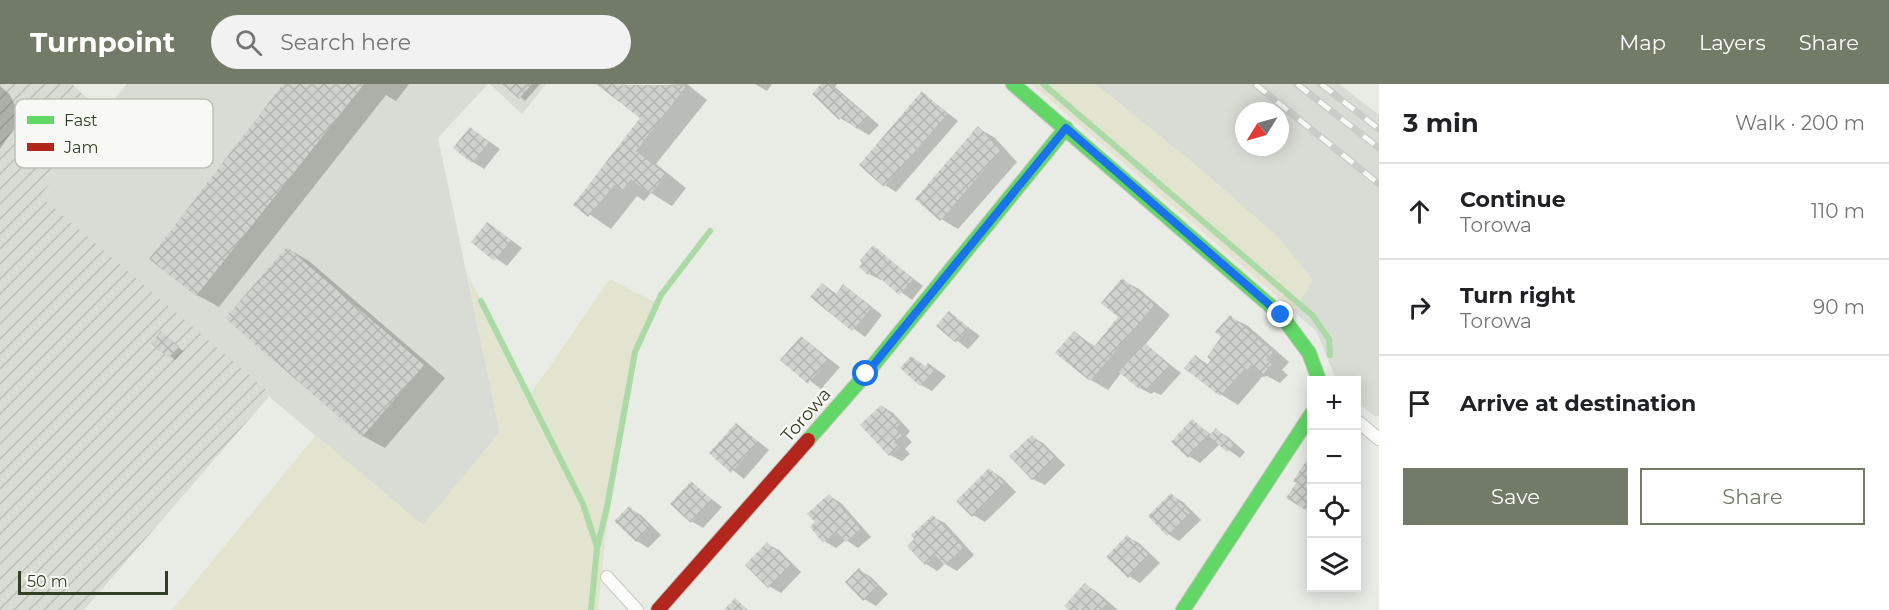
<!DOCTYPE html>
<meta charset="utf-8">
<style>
body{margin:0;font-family:Montserrat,sans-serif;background:#f2f2f2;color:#202124}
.controls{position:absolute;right:18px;bottom:18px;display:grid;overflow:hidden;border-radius:0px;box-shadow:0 3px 15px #0003}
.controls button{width:54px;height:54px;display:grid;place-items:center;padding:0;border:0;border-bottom:2px solid #e0e0e0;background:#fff;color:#202124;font:30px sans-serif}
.compass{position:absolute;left:1235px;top:18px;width:54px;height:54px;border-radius:50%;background:#fff;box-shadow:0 3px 15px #0003;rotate:233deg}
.scale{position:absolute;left:18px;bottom:15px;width:150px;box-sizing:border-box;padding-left:6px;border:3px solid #313f23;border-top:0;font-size:16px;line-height:21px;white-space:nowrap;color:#313f23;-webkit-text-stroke:4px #f8f9f4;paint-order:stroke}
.stop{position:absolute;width:18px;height:18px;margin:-14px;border:4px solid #1a73e8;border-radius:50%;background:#fff}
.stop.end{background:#1a73e8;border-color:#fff;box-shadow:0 2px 6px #0008}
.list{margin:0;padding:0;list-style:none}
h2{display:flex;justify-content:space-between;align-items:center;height:78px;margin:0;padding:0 24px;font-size:26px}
h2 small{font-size:20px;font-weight:400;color:#757577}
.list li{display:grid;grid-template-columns:39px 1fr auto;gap:18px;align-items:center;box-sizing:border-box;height:96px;padding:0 24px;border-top:2px solid #e0e0e0}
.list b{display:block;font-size:22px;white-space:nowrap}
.list p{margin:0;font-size:20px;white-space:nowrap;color:#757577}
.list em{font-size:20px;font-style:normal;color:#757577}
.actions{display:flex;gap:12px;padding:18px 24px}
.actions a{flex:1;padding:14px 0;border:2px solid #717b67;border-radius:0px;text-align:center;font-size:21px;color:#717b67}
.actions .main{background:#717b67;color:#fff}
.icon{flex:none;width:33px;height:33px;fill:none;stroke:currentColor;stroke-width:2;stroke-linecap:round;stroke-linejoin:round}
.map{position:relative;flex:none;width:1379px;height:526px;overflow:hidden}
header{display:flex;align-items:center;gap:36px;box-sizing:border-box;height:84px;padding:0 30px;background:#717b67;color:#fff}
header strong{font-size:28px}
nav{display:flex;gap:33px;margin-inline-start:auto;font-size:21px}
.search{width:420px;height:54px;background:#f2f2f2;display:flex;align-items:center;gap:15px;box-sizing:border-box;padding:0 21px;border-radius:33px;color:#757577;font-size:22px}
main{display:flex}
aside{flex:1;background:#fff}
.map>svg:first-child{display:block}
.built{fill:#d9dcd4;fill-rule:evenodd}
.industrial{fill:url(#industrial-furrows)}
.grass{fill:#e2e4cf}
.shadow{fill:#0003}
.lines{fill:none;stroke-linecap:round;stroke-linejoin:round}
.stream{stroke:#abdaa7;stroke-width:6}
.building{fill:url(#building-cross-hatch)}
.lane-casing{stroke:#c6c8c2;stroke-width:14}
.fast-casing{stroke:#c4c7bf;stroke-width:16}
.jam-casing{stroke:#c4c7bf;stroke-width:16}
.lane{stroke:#fcfcfb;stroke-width:12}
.fast{stroke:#63d668;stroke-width:14}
.jam{stroke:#b3261e;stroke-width:14}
.rail-casing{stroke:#caccc8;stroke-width:7}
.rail{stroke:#f8f9f4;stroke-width:4.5;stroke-dasharray:14;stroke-linecap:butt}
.route{stroke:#1a73e8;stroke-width:8}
.labels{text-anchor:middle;stroke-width:4.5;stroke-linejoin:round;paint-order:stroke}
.street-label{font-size:18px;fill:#313f23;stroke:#f8f9f4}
.key{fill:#f8f9f4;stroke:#bcc1b5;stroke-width:1.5}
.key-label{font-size:16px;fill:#313f23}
</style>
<header>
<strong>Turnpoint</strong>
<div class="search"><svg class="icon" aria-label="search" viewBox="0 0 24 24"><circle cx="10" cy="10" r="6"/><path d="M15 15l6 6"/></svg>Search here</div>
<nav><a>Map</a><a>Layers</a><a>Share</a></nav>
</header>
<main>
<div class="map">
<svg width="1379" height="526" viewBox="0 0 1379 526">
<defs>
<pattern id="industrial-furrows" width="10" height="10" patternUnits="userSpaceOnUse" patternTransform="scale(1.5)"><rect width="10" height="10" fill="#d9dcd4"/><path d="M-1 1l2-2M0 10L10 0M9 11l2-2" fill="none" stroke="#bbbeb6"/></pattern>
<pattern id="building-cross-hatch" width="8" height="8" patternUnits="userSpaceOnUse" patternTransform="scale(1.5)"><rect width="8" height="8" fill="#d0d2cd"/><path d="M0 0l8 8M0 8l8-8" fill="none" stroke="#b3b5b0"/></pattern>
</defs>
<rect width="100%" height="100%" fill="#e9ebe5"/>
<!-- built -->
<g class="built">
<polygon points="127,0 488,0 438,54 500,348 423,442 32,113"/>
<polygon points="490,0 546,0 522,30"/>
<path d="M1032,0H1339L1379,31V331L1376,333L1357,319L1356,296H1336L1317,248L1171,116ZM1244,27H1280V63H1244Z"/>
</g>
<!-- industrial -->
<polygon class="industrial" points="0,0 72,0 103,29 40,112 271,310 84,526 0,526"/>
<!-- grass -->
<g class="grass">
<polygon points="1032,0 1096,0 1196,81 1278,153 1313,196 1294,227"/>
<polygon points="467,190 531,309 610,195 660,221 638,267 606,448 598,526 172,526 316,351 423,441 500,348"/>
</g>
<!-- shadow -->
<g class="shadow">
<polygon points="285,0 409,0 396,17 386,11 219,223 197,211"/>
<polygon points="504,0 540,0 525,17"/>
<polygon points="599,0 642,2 687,0 707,16 656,80 686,104 672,122 651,109 644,117 637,112 611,145 576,121 643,34"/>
<polygon points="755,0 772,0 767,7"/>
<polygon points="823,0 837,0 835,3 879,41 869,51 840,34"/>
<polygon points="0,2 10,11 21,34 0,65"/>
<polygon points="922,9 958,37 896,108 885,101"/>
<polygon points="978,44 995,54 1017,78 958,145 941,135"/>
<polygon points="471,45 500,65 484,85 473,78"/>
<polygon points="488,139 522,164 507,182 473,158"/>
<polygon points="873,163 923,202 912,216 882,194 881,196 869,190"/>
<polygon points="287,164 309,177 445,294 385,364 363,352"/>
<polygon points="1122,196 1139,205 1170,231 1145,261 1181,289 1161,311 1154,308 1151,310 1140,304 1122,288 1108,306 1091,296 1074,249 1096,263 1120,233"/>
<polygon points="822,201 837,210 844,202 882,231 865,253 812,213"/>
<polygon points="949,229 980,252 968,265 938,242"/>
<polygon points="1230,233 1248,242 1289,278 1282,286 1288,291 1280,299 1267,292 1262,293 1238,321 1206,301 1187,284 1196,273 1209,281"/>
<polygon points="167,253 183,267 175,276 153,259"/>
<polygon points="801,254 840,283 821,305 783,276"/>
<polygon points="929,280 946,292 932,307 921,301"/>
<polygon points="882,322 893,329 910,347 906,352 912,358 905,365 910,370 902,377 890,371"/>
<polygon points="1192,337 1212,351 1216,346 1228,353 1245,368 1240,374 1220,360 1200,379 1189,372"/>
<polygon points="736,340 769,366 744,395 711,369"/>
<polygon points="1032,353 1043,359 1065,381 1045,401 1033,395"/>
<polygon points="990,386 1001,393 1016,408 985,438 973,431"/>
<polygon points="691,399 722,423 703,444 691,437"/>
<polygon points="1171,411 1183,418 1201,436 1179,457 1168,450"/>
<polygon points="830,412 841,419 871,453 858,464 846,456 836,464 824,457 817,438"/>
<polygon points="629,424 641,431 661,451 648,464 637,457"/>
<polygon points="933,433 945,439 974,471 957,487 945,480 937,487 926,480"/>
<polygon points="1127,453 1139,459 1160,479 1140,499 1129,492"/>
<polygon points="767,460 779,466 801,488 781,509 769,502"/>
<polygon points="859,486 871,493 888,510 876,522 864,515"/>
<polygon points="1086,501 1097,508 1118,526 1070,526"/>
</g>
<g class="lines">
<!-- stream -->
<g class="stream">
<polyline points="1043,0 1312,231 1329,255 1330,271"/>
<polyline points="481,217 583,420 597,463"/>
<polyline points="591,526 597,464 607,423 635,268 661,211 710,147"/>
</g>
</g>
<!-- building -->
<g class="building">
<polygon points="283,0 364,0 196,212 149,175"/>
<polygon points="502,0 532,0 519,15"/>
<polygon points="596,0 686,2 636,67 666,91 650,110 631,95 622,106 615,100 588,133 573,121 640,34"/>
<polygon points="821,0 829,0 868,33 857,45 842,32 839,36 812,10"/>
<polygon points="922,7 947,30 884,103 859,81"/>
<polygon points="978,42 1000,67 940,137 915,115"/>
<polygon points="470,43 489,58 472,79 453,64"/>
<polygon points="487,138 511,156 494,177 471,158"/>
<polygon points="873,161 913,195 899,211 872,187 868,191 859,183 862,179 860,176"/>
<polygon points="287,163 424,281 362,353 225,234"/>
<polygon points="1122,194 1154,221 1090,297 1055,269 1074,247 1094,263 1118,233 1101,219"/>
<polygon points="822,199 836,210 843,200 872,223 852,247 810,213"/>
<polygon points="949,227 969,244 956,259 936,242"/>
<polygon points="1230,231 1273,268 1266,276 1272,280 1262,291 1251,281 1247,286 1245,284 1220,312 1184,284 1195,271 1207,281 1211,276 1207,273 1221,253 1215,248"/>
<polygon points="161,247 179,263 168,274 151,259"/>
<polygon points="801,252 829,275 808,300 780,276"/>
<polygon points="1145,259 1170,281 1148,306 1142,301 1139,305 1119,288"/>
<polygon points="911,272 925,282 928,279 935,285 920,302 900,284"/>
<polygon points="881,321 900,340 895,344 902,351 894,358 899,363 889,372 860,341"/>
<polygon points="1192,335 1210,351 1216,344 1234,361 1227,368 1209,352 1188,374 1171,358"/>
<polygon points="736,339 758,358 731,389 709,369"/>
<polygon points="1032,351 1055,374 1032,396 1009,372"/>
<polygon points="1312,368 1312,430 1286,414 1296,399 1293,397"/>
<polygon points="989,384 1005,400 972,433 956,417"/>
<polygon points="691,397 712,416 691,439 670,420"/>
<polygon points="1171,409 1190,429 1167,452 1148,432"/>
<polygon points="829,410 860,445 846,458 836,447 823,459 810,443 815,438 807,430"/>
<polygon points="629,422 650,443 636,458 614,437"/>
<polygon points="933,431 963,464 944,481 935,471 925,481 907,462 914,455 911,451"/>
<polygon points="1127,451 1149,471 1128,494 1106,473"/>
<polygon points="767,458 791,481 768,504 745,481"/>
<polygon points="859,484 878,503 863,517 845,498"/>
<polygon points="1085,499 1107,519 1102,524 1103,526 1068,526 1064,522"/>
<polygon points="735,514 748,526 724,526"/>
</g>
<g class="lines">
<!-- lane casing -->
<g class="lane-casing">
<g id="lane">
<polyline points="1356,336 1379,355"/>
<polyline points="607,493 637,526"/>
</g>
</g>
<!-- fast casing -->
<g class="fast-casing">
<g id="fast">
<polyline points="1013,0 1281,231 1309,269 1319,296"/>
<polyline points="808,356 866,290 1066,44"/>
<polyline points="1183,526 1312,329"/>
</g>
</g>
<!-- jam casing -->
<g class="jam-casing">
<polyline id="jam" points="658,526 808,356"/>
</g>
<!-- lane -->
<use href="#lane" class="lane"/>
<!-- fast -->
<use href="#fast" class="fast"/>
<!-- jam -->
<use href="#jam" class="jam"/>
<!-- rail casing -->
<g class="rail-casing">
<g id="rail">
<polyline points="1255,0 1379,100"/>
<polyline points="1297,0 1379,64"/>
<polyline points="1321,0 1379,45"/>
</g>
</g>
<!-- rail -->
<use href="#rail" class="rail"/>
</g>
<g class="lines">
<!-- route -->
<polyline class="route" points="866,290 1066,44 1281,231"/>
</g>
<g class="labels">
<!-- street labels -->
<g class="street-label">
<text transform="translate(806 331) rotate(-49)" y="6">Torowa</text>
</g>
</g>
<!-- legend -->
<rect x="15" y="15" width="198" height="69" rx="9" class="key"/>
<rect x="27" y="32" width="27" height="8" fill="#63d668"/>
<rect x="27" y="59" width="27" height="8" fill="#b3261e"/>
<g class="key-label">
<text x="64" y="42">Fast</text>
<text x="64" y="69">Jam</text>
</g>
</svg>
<div class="controls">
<button>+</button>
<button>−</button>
<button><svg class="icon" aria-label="locate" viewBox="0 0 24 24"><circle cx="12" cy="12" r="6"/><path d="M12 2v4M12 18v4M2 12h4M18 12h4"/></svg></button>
<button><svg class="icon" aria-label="layers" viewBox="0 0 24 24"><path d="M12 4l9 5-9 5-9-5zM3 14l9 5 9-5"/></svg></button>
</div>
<svg class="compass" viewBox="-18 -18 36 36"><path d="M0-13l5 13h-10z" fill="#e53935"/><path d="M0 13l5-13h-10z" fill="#757577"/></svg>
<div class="scale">50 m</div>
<div class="stop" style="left:866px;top:290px"></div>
<div class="stop end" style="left:1281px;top:231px"></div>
</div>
<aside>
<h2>3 min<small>Walk · 200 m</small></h2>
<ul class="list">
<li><svg class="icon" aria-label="ahead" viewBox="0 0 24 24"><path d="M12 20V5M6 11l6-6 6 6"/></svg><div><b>Continue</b><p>Torowa</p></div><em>110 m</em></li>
<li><svg class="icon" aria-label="right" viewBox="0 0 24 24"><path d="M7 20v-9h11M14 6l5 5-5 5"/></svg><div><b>Turn right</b><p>Torowa</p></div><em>90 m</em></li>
<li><svg class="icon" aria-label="arrive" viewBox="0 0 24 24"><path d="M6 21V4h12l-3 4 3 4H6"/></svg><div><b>Arrive at destination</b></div></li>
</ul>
<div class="actions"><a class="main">Save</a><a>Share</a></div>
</aside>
</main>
